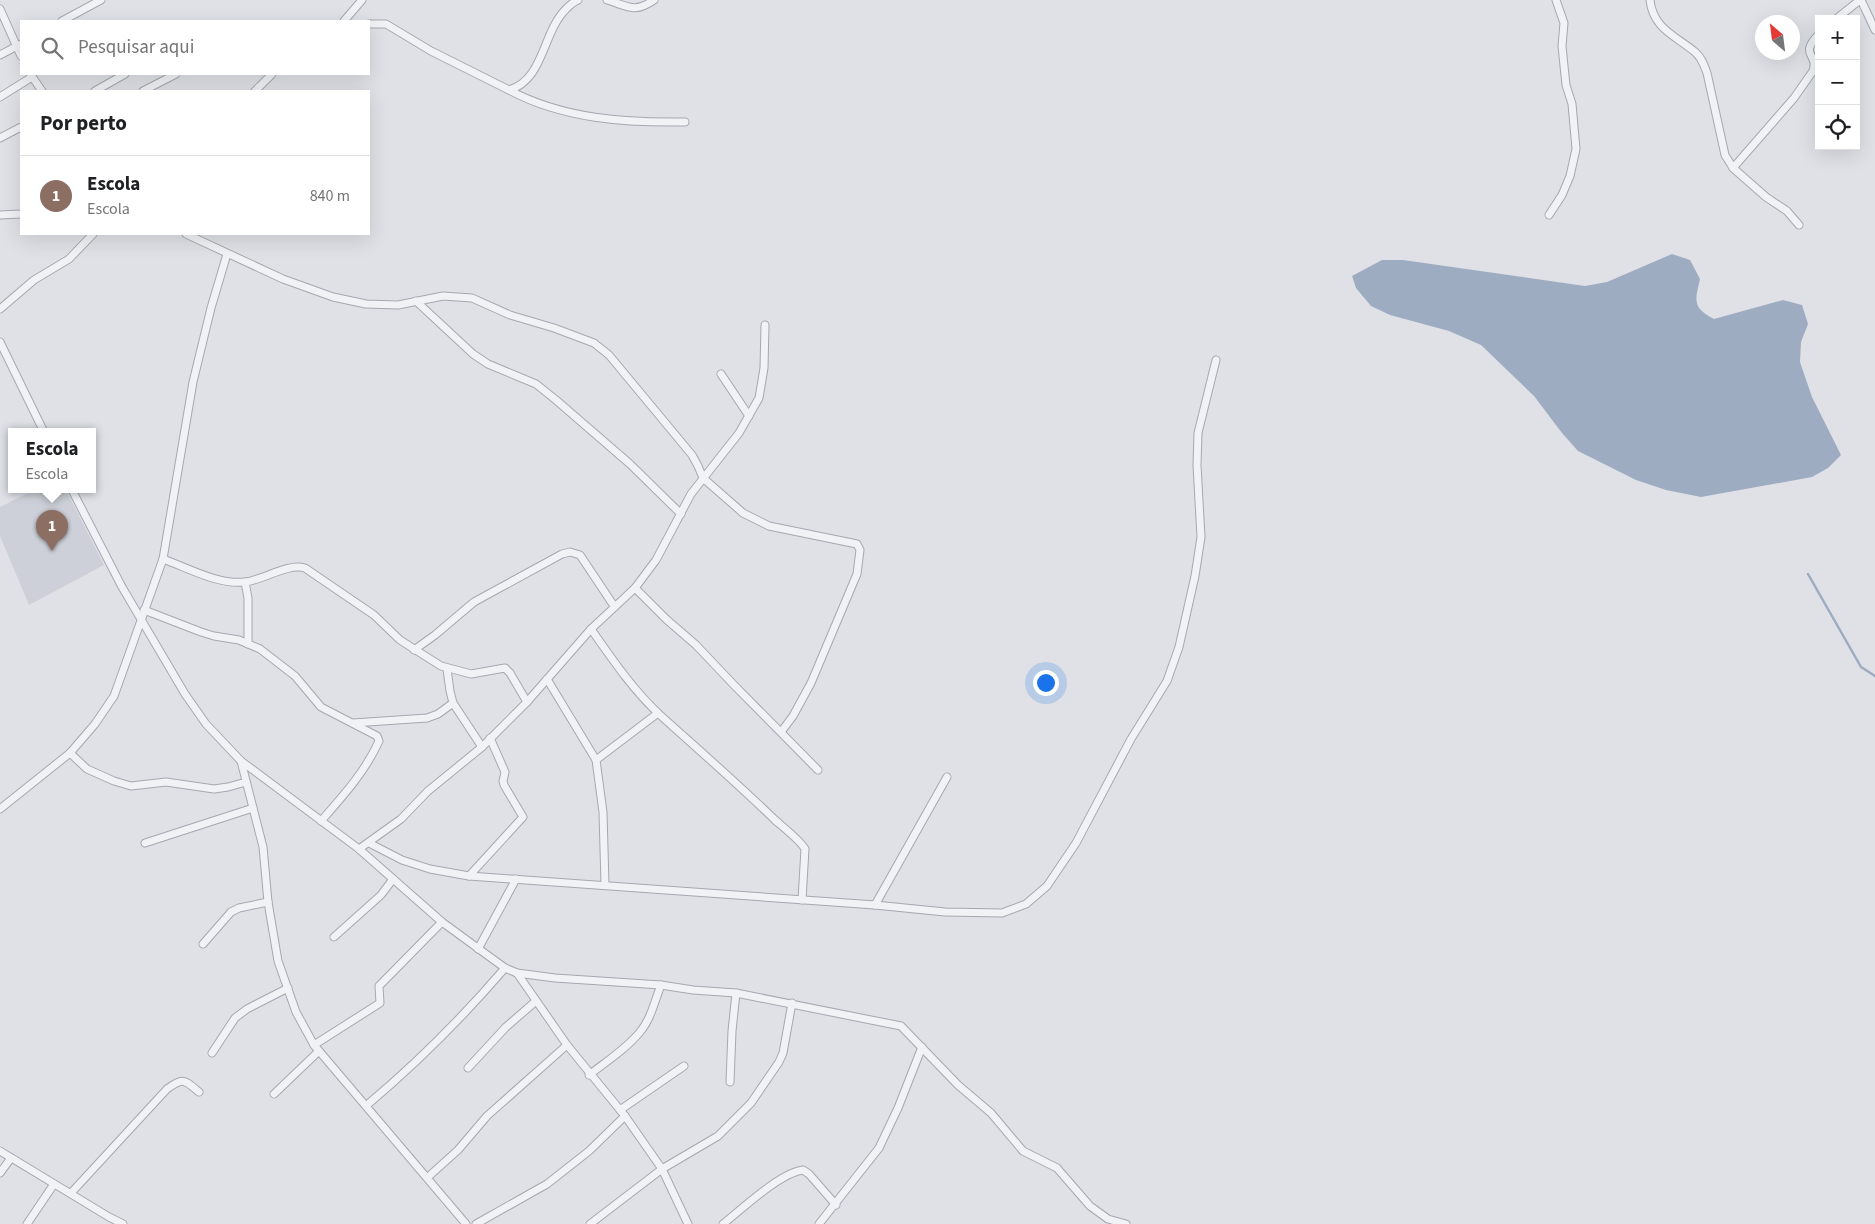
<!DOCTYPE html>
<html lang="pt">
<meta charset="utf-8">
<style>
body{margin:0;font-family:"Source Sans 3",sans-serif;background:#f6f6f6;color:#202124}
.controls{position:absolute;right:15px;top:15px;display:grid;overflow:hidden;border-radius:0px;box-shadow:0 5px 20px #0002}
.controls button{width:45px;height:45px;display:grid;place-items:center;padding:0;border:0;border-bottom:1px solid #e0e0e0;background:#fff;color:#202124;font:25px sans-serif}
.compass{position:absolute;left:1755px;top:15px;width:45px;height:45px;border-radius:50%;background:#fff;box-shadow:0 5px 20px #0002;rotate:332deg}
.you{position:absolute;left:1045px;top:682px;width:18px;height:18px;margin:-12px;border:4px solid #fff;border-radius:50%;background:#1a73e8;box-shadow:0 0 0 8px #1a73e833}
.badge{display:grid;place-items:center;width:32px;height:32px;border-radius:50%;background:#7c3aed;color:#fff;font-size:16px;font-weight:700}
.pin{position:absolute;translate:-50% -41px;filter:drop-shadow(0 1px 2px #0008)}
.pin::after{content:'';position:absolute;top:26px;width:18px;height:15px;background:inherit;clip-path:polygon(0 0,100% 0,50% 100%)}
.popup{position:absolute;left:8px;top:428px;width:88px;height:65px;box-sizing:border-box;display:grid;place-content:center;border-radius:0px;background:#fff;filter:drop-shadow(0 1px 4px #0005);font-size:16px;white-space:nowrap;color:#757577}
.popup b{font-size:19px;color:#202124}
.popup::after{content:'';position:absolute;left:50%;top:100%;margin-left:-10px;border:10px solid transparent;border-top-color:#fff}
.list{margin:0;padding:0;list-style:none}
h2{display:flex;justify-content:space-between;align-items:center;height:65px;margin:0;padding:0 20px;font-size:21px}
h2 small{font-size:16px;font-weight:400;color:#757577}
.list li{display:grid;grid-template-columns:32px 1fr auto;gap:15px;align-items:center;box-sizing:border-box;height:80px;padding:0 20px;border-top:1px solid #e0e0e0}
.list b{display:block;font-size:19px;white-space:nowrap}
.list p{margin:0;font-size:16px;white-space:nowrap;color:#757577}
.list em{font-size:16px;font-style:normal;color:#757577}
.icon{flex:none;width:28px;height:28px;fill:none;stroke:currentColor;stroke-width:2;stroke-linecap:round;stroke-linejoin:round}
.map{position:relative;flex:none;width:1875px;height:1224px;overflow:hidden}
.search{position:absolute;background:#fff;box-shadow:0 5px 20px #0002;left:20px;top:20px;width:350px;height:55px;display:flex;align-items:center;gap:12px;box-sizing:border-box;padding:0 18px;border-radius:0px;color:#757577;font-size:19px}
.panel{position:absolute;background:#fff;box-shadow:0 5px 20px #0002;left:20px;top:90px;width:350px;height:145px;border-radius:0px}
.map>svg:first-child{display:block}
.built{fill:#cdd0d8}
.water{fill:#9eacc2}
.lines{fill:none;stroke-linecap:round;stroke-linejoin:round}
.stream{stroke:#9eacc2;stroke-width:2.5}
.minor-casing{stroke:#a5a8b0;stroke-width:9}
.minor{stroke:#f1f2f5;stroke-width:7}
</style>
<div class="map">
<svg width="1875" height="1224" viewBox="0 0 1875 1224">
<rect width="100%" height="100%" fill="#dfe1e6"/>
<!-- built -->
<polygon class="built" points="34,490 66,490 104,565 29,605 0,536 0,507"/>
<!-- water -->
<path class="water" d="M1672,254L1690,260L1700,279C1695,301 1692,307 1714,319L1783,300L1802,305L1808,324L1801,342L1800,362L1812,397L1841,455L1828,468L1812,477L1701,497L1666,490L1636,480L1578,451L1562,433L1534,396L1481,345L1449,331L1390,315L1371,306L1356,288L1352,276L1382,260H1403L1585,286L1607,282Z"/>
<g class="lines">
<!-- stream -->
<polyline class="stream" points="1808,574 1861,667 1875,676"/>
<!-- minor casing -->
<g class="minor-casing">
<g id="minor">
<path d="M607,0C628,6 634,14 654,0"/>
<path d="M1650,0C1653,29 1676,36 1695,52C1702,58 1704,65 1707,73L1725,155L1733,168L1766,197L1787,211L1799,225"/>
<polyline points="1861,0 1875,30"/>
<polyline points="0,9 21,56"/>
<polyline points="1836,19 1860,0"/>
<polyline points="62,21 101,0"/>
<polyline points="344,21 362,0"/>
<path d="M369,24H386L431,51L509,90C544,80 542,33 566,9C570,5 573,2 578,0"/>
<polyline points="0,55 21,44"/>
<polyline points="31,75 42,91"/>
<path d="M509,90C563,119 626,123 685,122"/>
<polyline points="95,91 125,74"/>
<polyline points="143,91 176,74"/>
<polyline points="255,91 272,74"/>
<polyline points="0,97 32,77"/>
<polyline points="0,138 21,127"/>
<path d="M1733,168L1794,98L1813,71C1819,53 1798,56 1819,34"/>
<polyline points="0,215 21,214"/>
<polyline points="1549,215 1562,195 1570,176 1576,149 1572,104 1566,85 1564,66 1562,46 1564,23 1556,0"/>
<polyline points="186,234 283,279 333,297 366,304 398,305 443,296 472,298 510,315 554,328 594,343 609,355 692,455 698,466 703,478 743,513 769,526 857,544 860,550 857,574 811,683 793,716 781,732"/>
<polyline points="416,301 473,354 488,364 536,384 556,400 630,464 681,514"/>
<polyline points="0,309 34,280 69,259 93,234"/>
<polyline points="0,342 44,432"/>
<polyline points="721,374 749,416"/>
<polyline points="72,490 122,587 185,694 206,724 241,761 359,849 442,922 505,968 517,973 567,1045 625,1116 662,1169 688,1224"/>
<path d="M163,559C188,568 218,585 245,582C263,580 288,563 305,568L374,615L400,640L441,666L471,674L505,668L510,673L527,702"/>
<polyline points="245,582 248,598 248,644"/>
<polyline points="635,588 666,619 696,645 733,684 818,770"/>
<path d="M144,610L201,632L214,636L239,640L260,649L295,676L321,707L377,736L379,741C365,772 343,796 321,821"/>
<path d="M591,629C612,659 633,690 660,715C699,750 738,784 775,820C783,827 801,841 805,849L802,900"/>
<polyline points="414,650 435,635 474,602 562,554 570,552 580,555 614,606"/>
<polyline points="447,669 450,691 453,703 482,747"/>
<polyline points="547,679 596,760 603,812 605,885"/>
<polyline points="353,723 427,718 438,714 453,703"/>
<polyline points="70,753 87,769 114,781 131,786 166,782 214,789 228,787 246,782"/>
<polyline points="596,760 658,713"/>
<polyline points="241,761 263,847 268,902 278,961 296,1012 314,1045 466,1224"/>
<polyline points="0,809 70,753 95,724 114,696 163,559 193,382 211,308 227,254"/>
<polyline points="145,843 253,808"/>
<polyline points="369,843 402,860 430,869 469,876 875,905 945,912 1002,913 1026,904 1047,886 1076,843 1131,739 1167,681 1179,647 1195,576 1201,537 1197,465 1198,433 1216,360"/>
<polyline points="359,849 401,819 428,791 482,747 527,702 591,629 635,588 656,560 691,494 739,433 759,398 764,368 765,325"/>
<polyline points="469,876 523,817 504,785 503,781 505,772 490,738"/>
<polyline points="875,905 947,777"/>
<polyline points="334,937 381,895 393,879"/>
<polyline points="203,944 231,912 239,908 268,902"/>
<polyline points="478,949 516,879"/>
<polyline points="517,973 555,978 661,985 693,990 736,993 901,1026 958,1085 991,1113 1023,1151 1057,1168 1090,1206 1108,1219 1126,1224"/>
<polyline points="314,1045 380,1003 379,986 442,922"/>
<polyline points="212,1053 235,1018 247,1009 288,988"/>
<polyline points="468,1068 506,1027 536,1001"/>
<path d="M589,1075C607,1061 626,1049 640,1032C651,1019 655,1000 661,985"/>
<polyline points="730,1082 732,1031 736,993"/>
<polyline points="274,1094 319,1051"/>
<path d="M367,1105C417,1063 462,1018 505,968"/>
<polyline points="620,1110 684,1066"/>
<polyline points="0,1151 109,1217 123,1224"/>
<polyline points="0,1173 11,1158"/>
<polyline points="428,1177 458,1150 487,1116 567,1045"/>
<path d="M71,1193L167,1089C184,1077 184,1080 199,1092"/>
<polyline points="27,1224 54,1184"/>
<polyline points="476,1224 547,1184 589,1151 625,1116"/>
<polyline points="590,1224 662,1169 718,1136 751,1103 779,1062 783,1053 792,1003"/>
<path d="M723,1224C743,1208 780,1173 803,1170L809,1174L836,1205"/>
<polyline points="819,1224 879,1148 898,1108 922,1047"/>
</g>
</g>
<!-- minor -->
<use href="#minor" class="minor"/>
</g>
</svg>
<div class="controls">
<button>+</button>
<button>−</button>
<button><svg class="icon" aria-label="locate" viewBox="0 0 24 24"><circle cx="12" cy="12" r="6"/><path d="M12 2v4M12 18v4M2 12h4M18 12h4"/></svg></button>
</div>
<svg class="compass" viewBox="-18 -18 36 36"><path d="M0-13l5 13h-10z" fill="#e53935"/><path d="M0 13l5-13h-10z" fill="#757577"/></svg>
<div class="you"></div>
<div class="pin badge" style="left:52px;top:551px;background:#8d6e63">1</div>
<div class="popup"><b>Escola</b>Escola</div>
<div class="search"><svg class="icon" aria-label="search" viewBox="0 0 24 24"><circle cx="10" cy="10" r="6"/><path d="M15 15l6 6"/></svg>Pesquisar aqui</div>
<section class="panel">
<h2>Por perto<small></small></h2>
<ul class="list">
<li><span class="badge" style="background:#8d6e63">1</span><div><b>Escola</b><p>Escola</p></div><em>840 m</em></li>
</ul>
</section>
</div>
